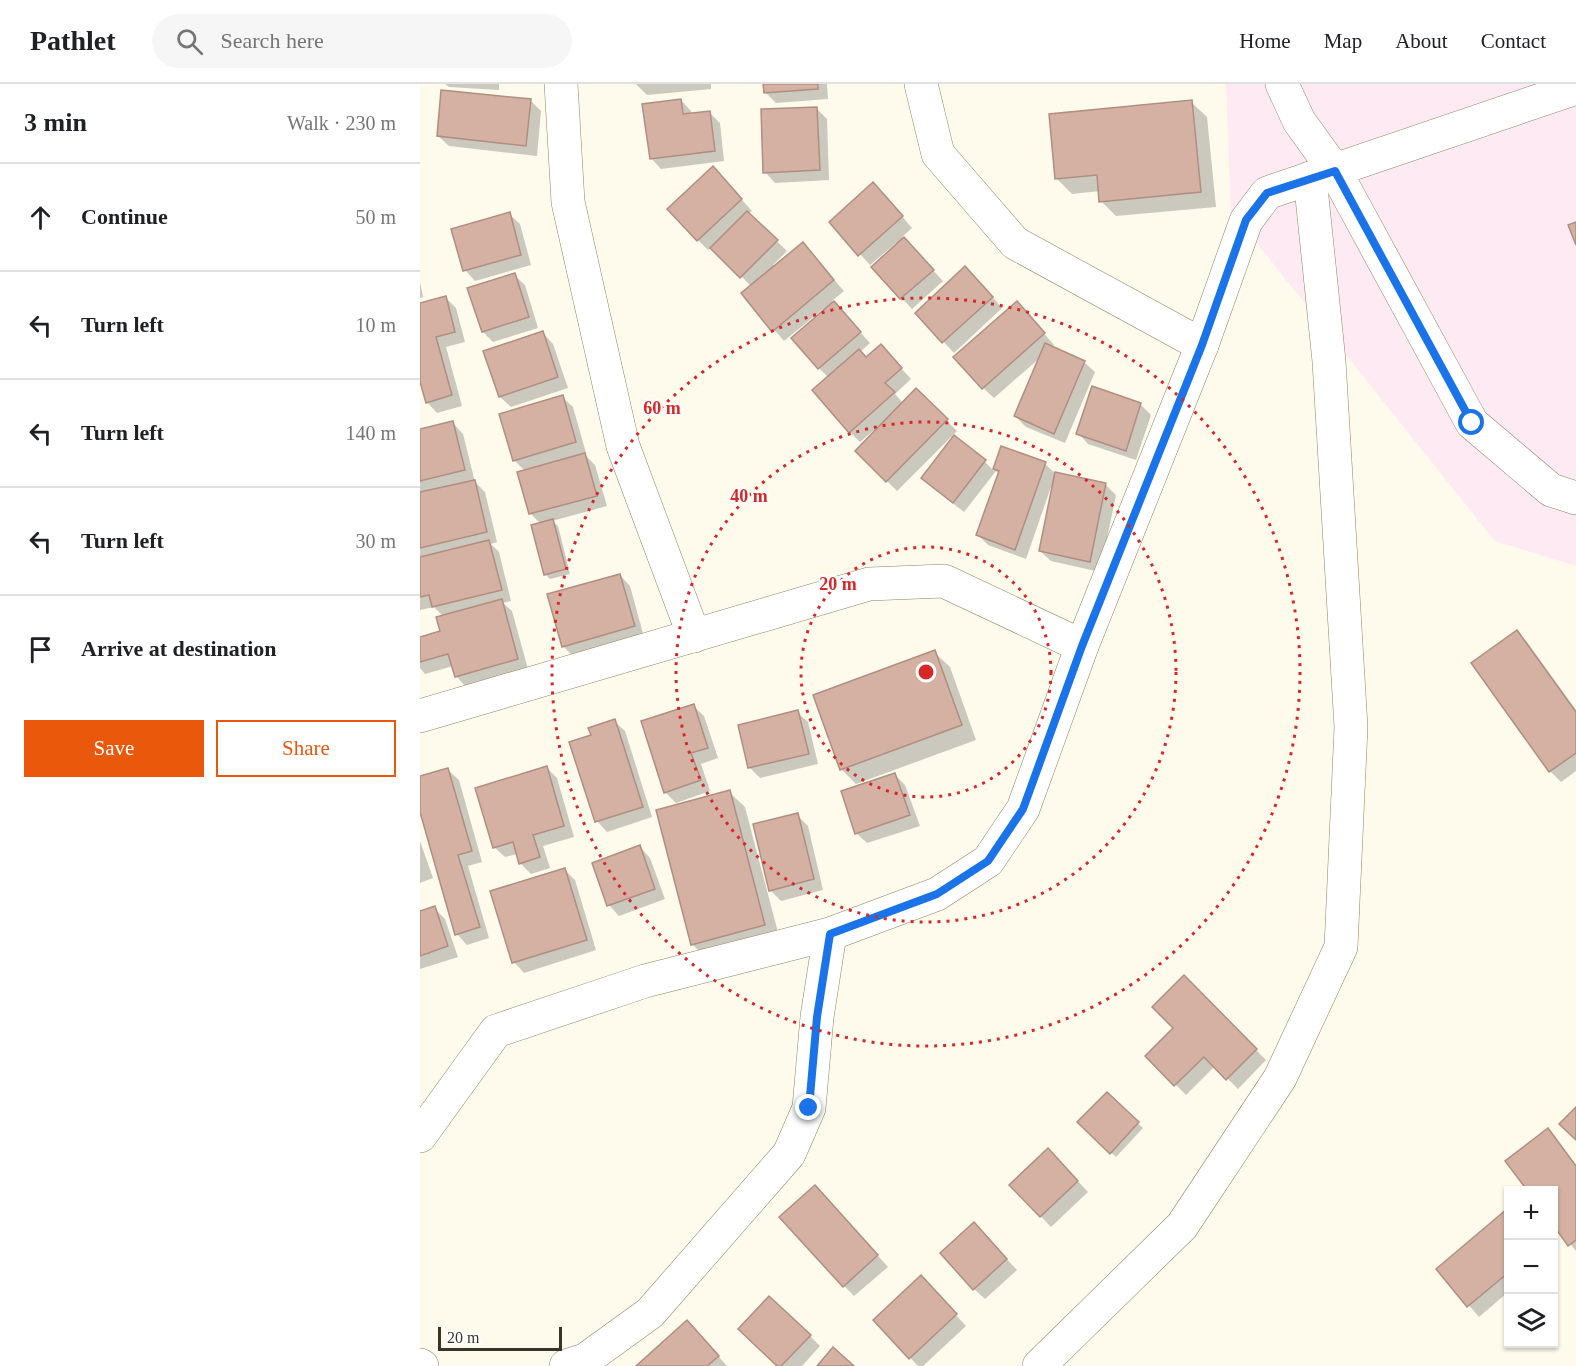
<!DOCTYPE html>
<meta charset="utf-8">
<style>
body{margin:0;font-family:"Times New Roman",serif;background:#f6f6f6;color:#202124}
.controls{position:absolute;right:18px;bottom:18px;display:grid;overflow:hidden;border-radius:0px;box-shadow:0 2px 4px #0004}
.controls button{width:54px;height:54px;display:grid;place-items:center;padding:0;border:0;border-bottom:2px solid #e0e0e0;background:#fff;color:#202124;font:30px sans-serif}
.scale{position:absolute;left:18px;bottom:15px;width:124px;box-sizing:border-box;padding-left:6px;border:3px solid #383528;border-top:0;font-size:16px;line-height:21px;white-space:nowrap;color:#383528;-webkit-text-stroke:4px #fff;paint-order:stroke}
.stop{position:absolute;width:18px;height:18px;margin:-14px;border:4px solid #1a73e8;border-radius:50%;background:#fff}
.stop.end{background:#1a73e8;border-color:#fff;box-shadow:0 2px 6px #0008}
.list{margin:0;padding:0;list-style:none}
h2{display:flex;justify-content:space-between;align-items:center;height:78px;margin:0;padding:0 24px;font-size:26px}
h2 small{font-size:20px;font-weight:400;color:#757577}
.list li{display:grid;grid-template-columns:39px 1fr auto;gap:18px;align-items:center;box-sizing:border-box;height:108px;padding:0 24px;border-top:2px solid #e0e0e0}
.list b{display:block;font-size:22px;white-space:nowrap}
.list em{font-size:20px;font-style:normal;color:#757577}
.actions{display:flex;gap:12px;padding:18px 24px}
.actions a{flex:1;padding:14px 0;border:2px solid #ea580c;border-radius:0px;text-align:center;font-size:21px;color:#ea580c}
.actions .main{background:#ea580c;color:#fff}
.icon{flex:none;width:33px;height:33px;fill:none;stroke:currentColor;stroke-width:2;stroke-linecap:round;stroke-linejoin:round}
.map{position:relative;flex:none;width:1156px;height:1282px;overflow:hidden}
header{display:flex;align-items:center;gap:36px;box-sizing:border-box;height:84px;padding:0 30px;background:#fff;border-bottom:2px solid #e0e0e0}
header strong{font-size:28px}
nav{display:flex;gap:33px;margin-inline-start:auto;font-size:21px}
.search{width:420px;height:54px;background:#f6f6f6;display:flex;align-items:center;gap:15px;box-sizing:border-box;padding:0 21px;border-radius:33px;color:#757577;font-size:22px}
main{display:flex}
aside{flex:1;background:#fff}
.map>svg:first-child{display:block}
.commercial{fill:#feeaf3}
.shadow{fill:#0003}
.building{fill:#d4b1a3;stroke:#b08e81;stroke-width:1.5}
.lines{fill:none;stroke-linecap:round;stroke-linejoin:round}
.minor-casing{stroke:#8d8566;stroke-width:34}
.minor{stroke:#fff;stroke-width:33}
.route{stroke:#1a73e8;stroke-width:8}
.ring{fill:none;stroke:#d62828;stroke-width:3;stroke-dasharray:3 6}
.centre{fill:#d62828;stroke:#fff;stroke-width:3}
.ring-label{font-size:18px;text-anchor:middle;font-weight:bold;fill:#d62828;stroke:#fff;stroke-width:4.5;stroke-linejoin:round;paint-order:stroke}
</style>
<header>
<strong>Pathlet</strong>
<div class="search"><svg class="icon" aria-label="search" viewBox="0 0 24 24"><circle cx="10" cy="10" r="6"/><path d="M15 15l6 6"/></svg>Search here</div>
<nav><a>Home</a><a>Map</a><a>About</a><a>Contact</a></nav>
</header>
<main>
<aside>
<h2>3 min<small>Walk · 230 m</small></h2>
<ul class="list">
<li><svg class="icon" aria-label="ahead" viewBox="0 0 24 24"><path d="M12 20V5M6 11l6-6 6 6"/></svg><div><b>Continue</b></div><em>50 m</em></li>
<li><svg class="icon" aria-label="left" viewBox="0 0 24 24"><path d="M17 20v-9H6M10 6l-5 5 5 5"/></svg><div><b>Turn left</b></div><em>10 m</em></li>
<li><svg class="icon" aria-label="left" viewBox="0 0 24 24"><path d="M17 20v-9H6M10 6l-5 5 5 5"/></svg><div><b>Turn left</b></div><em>140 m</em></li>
<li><svg class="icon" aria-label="left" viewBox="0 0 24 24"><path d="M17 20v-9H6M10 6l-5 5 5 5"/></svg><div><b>Turn left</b></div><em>30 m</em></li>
<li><svg class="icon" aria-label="arrive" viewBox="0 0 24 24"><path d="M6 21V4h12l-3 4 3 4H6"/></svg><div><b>Arrive at destination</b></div></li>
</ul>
<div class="actions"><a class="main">Save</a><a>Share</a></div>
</aside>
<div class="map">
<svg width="1156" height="1282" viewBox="0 0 1156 1282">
<rect width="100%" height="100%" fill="#fefbed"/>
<!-- commercial -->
<polygon class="commercial" points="806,0 1156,0 1156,482 1075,457 811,127"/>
<!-- shadow -->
<g class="shadow">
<polygon points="25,0 79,0 79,6 29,3"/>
<polygon points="216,0 291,0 291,5 227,11"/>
<polygon points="344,0 407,0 408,15 356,19 345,8"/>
<polygon points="110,16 121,27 117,72 29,62 18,52"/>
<polygon points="261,16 271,27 272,30 289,28 300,39 304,77 241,85 231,74"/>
<polygon points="771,18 787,33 796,123 696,132 681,117 680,107 652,110 636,94"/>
<polygon points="396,24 407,35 409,96 355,99 345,88"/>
<polygon points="303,95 332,127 328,130 367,167 353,181 355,183 383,160 424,207 412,217 450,259 440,268 446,275 461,262 491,295 475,310 483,319 496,307 537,347 477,407 437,367 456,348 454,346 440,358 430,348 409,294 399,284 405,227 403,225 364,257 323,210 331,202 292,163 288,166 278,156"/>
<polygon points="463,110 492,144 482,153 523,197 492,225 453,183 477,161 476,159 450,181 411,138"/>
<polygon points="89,130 100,140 111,181 55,197 45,186"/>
<polygon points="94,191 105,201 118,244 73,258 63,248"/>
<polygon points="556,194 582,224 534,269 497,229"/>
<polygon points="0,198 3,213 0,214"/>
<polygon points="25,213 36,224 45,258 26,263 42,322 17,329 7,318 0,292 0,220"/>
<polygon points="607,230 634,261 631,263 664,278 675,288 645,359 606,343 595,332 621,273 574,314 563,304"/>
<polygon points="123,249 133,260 148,304 91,323 80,313"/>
<polygon points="673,304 721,321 731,331 716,376 668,360 658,349"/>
<polygon points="142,313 153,323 166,369 163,369 175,381 187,422 132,437 138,442 150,490 130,495 125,490 121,440 110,429 105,387 94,376"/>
<polygon points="33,339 43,350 55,398 65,408 77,458 71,460 79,468 91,517 83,519 92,527 108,585 46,603 36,592 33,582 5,590 0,584 0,554 22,548 24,533 14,523 0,526 0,347"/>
<polygon points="534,353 565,378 574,387 582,364 625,380 636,390 685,400 696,411 680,488 631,477 620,467 633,404 631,403 606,475 568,461 558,451 579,390 576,387 544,428 513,404 503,394"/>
<polygon points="200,491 210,502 224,553 154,573 143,562"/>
<polygon points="1097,548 1107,558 1156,626 1156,687 1141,698 1130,687 1053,580"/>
<polygon points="514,568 530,583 556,656 436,700 421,685"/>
<polygon points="273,622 284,632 298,674 281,680 290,707 256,719 245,708"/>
<polygon points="377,628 388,638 398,680 340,694 329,683"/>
<polygon points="194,637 205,647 232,733 187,748 177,737 172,652"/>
<polygon points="127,684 137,694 154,753 123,762 130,784 111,790 100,779 98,770 85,773 74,763"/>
<polygon points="28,686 39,696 62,778 48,782 69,854 47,861 37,850 0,722 0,694"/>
<polygon points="475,691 485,701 500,742 447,759 436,749"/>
<polygon points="309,708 325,723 360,856 288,876 272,860"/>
<polygon points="377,731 388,742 403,806 361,817 350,806"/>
<polygon points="0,757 13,794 0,799"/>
<polygon points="220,763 230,774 245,815 199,832 189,821"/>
<polygon points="144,785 155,796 176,866 104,889 94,878"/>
<polygon points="14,824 25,835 38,873 0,885 0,829"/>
<polygon points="764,893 846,976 818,1005 795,982 766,1011 727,972 755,944"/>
<polygon points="687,1010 723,1044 696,1073 659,1038"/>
<polygon points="1128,1046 1138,1057 1156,1081 1156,1167 1134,1140 1134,1106 1109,1106 1087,1077"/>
<polygon points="638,1076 668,1108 631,1143 591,1101"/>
<polygon points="405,1113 468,1183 434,1212 424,1202"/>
<polygon points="1088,1126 1088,1208 1059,1233 1018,1185"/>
<polygon points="564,1151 597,1186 565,1215 554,1205"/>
<polygon points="511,1204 546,1242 503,1282 498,1282 455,1236"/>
<polygon points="277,1248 307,1282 219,1282"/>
<polygon points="390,1252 400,1262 382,1282 359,1282"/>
</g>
<!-- building -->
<g class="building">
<polygon points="343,0 398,0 398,5 344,9"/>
<polygon points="21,6 111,15 106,62 17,52"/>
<polygon points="261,15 263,30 290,27 295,67 230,75 222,20"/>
<polygon points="772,16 781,108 679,118 677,91 635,95 629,30"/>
<polygon points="397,23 400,86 343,89 341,25"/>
<polygon points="293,82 322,115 277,157 247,125"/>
<polygon points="453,98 483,132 438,172 409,138"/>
<polygon points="327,127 358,156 320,194 290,164"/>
<polygon points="90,128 101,171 43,187 31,145"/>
<polygon points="1156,138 1156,161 1148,141"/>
<polygon points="484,153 514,186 480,215 451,183"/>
<polygon points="383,158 414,196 352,248 321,209"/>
<polygon points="545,182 573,213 522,259 495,229"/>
<polygon points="95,189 109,233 62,248 47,204"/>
<polygon points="26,212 35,248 16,253 32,311 6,319 0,298 0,219"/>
<polygon points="414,217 441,248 398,285 371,254"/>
<polygon points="597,217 625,249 562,305 533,273"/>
<polygon points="123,247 138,293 79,313 63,267"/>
<polygon points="625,259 665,277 634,350 594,332"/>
<polygon points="461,260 482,284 465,299 475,308 429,349 392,306 439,265 446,273"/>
<polygon points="672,302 721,319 706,367 656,350"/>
<polygon points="496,304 528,335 466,398 435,367"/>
<polygon points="143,311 156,358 93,377 79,330"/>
<polygon points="33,337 45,386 0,397 0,345"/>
<polygon points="534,351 566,376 533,419 501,394"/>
<polygon points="581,362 626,378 595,466 556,451 579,387 573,385"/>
<polygon points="165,369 177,412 109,430 97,388"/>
<polygon points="635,388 686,399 670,478 619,467"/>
<polygon points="55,396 67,448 0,464 0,408"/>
<polygon points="133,435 146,485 124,491 111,441"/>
<polygon points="69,456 82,506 12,523 9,511 0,513 0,473"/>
<polygon points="200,490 215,542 142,563 127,510"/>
<polygon points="82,515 98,575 35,593 28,570 0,578 0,553 20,547 16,533"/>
<polygon points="1097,546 1156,628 1156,669 1129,688 1051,579"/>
<polygon points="515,566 542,641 420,686 393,611"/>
<polygon points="274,620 288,664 271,669 281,696 244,709 221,637"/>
<polygon points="378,626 389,670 328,684 318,641"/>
<polygon points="195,635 223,723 175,738 149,658 171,651 168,644"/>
<polygon points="127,682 144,742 113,751 120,773 99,780 93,758 73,764 55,704"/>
<polygon points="28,684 52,767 38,771 60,843 35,851 0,728 0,692"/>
<polygon points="475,689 490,731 435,750 421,707"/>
<polygon points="310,706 345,841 271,861 236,726"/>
<polygon points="378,729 394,795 349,807 333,740"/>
<polygon points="220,761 235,805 187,822 172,779"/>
<polygon points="145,784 167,856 92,879 70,807"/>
<polygon points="15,822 28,862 0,872 0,827"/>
<polygon points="764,891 837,965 806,996 784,973 754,1002 725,972 753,944 732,923"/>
<polygon points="687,1008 719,1038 690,1070 657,1038"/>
<polygon points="1156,1023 1156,1056 1139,1040"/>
<polygon points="1128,1044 1156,1082 1156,1156 1148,1162 1134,1142 1134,1106 1107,1106 1085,1077"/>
<polygon points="628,1064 658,1097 620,1133 589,1101"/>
<polygon points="395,1101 458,1171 423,1203 359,1133"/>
<polygon points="1088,1124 1088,1189 1047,1223 1016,1185"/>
<polygon points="554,1138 587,1175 553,1206 520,1169"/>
<polygon points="501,1191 537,1230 489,1275 453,1236"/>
<polygon points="349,1212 391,1251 361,1282 357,1282 318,1245"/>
<polygon points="267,1236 299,1272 287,1282 216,1282"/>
<polygon points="413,1263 434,1282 397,1282"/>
</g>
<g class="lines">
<!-- minor casing -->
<g class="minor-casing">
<g id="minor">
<polyline points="141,0 148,118 203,362 274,552"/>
<polyline points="501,0 518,70 595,159 782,261"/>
<polyline points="862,0 879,37 915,87 1052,339 1131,406 1156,414"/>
<polyline points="0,632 449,500 524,497 662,562 782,261 826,137 847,109 1156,4"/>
<polyline points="0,1052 76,947 225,897 410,850 517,810 568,777 603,725 662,562"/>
<polyline points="0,1281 2,1282"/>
<polyline points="146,1282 165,1276 230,1229 369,1070 389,1024 397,933 410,850"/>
<polyline points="619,1282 762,1142 860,994 921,863 931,643 909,277 890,94"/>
</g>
</g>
<!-- minor -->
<use href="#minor" class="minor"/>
</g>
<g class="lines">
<!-- route -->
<polyline class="route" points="389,1024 397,933 410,850 517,810 568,777 603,725 662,562 782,261 826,136 847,109 915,87 1052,339"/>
</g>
<!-- distance rings -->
<g class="ring">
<circle cx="506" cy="588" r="125"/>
<circle cx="506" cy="588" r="250"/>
<circle cx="506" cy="588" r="374"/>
</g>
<circle cx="506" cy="588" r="9" class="centre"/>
<g class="ring-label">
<text x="242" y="330">60 m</text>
<text x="329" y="418">40 m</text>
<text x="418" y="506">20 m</text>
</g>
</svg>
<div class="controls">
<button>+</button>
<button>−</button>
<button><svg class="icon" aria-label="layers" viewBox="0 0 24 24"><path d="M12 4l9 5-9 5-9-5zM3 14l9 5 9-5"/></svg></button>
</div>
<div class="scale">20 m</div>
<div class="stop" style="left:1052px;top:339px"></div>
<div class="stop end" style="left:389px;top:1024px"></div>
</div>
</main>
